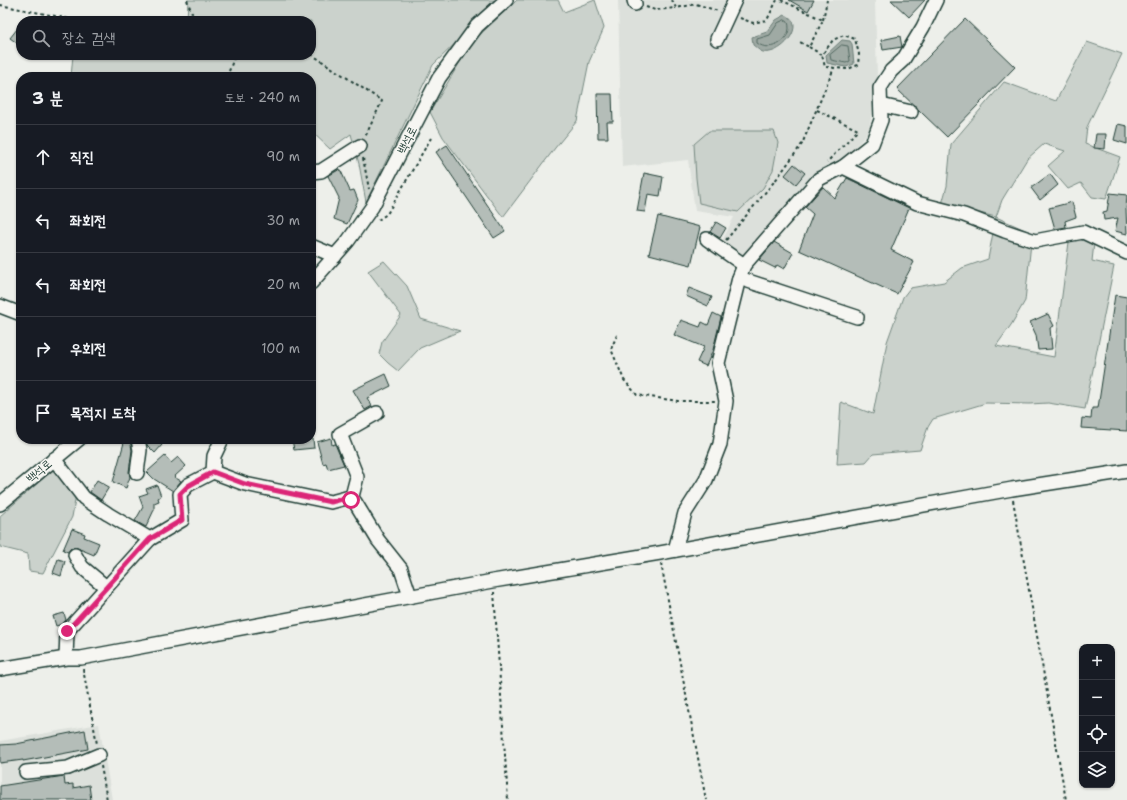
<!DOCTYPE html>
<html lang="ko">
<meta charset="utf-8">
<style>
body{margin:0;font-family:"Shantell Sans","Poor Story",sans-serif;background:#242831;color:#f1f3f6}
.controls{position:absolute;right:12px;bottom:12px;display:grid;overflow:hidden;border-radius:8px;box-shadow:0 1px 3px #0004}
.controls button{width:36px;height:36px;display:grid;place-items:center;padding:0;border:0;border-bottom:1px solid #363941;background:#171b24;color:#f1f3f6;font:20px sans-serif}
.stop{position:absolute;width:12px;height:12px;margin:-9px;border:3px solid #db2777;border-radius:50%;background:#fff}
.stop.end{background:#db2777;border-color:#fff;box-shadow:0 1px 4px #0008}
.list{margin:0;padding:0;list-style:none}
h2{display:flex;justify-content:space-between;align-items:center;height:52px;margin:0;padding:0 16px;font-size:17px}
h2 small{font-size:13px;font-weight:400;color:#9ea1a6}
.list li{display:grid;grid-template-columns:26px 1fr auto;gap:12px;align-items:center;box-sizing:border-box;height:64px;padding:0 16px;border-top:1px solid #363941}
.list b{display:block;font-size:15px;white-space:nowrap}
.list em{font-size:13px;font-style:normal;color:#9ea1a6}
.icon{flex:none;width:22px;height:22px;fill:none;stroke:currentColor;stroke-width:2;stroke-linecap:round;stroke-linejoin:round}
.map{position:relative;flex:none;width:1127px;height:800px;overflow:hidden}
.search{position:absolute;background:#171b24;box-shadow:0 1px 3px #0004;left:16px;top:16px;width:300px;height:44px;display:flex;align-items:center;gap:10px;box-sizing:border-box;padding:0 14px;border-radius:16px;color:#9ea1a6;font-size:15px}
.panel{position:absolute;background:#171b24;box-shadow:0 1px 3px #0004;left:16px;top:72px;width:300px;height:372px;border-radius:16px}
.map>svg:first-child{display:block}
.built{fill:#dce0db}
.green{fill:#cbd2cc;stroke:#758880}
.water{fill:#9faaa4;stroke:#6c7e77}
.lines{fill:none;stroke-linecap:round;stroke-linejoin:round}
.shore{stroke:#526961;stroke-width:1}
.building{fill:#b4bdb8;stroke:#1f3d34}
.minor-casing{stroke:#1f3d34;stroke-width:16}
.path{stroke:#1f3d34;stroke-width:2;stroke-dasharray:3 3;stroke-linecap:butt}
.minor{stroke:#f6f6f2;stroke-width:13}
.route{stroke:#db2777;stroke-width:5}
.labels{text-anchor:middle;stroke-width:3;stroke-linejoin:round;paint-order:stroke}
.street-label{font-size:12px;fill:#1f3d34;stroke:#f6f6f2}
</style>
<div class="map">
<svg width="1127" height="800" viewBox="0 0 1127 800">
<rect width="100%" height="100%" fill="#edefea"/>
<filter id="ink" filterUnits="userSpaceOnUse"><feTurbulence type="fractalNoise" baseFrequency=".025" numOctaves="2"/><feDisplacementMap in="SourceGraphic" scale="8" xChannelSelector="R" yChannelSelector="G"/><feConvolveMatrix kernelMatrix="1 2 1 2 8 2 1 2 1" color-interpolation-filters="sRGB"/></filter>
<g filter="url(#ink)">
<!-- built -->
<g class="built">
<polygon points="618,0 875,0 877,78 869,132 849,154 823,171 745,257 721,243 734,217 695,211 688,160 622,167"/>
<polygon points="99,724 112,800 0,800 0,741"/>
</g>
<!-- green -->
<g class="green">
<polygon points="188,0 500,0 433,65 366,202 359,164 351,134 330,149 311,131 311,77 71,77 73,55 311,55 311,21 187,21"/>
<polygon points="517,0 558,0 564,12 595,0 604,28 589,62 577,121 555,148 503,217 443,137 430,112 472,42"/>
<polygon points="1087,42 1122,54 1087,127 1085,144 1120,157 1106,199 1092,197 1081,183 1068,189 1048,166 1065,151 1044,144 1027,159 1002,200 996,217 1032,233 1025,301 1011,325 996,346 1054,357 1069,242 1082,238 1094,243 1092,261 1114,266 1085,409 1048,403 1029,404 986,403 933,419 928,427 920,450 873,454 866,462 837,464 841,402 873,414 887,342 903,297 910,288 944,282 962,268 988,259 996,217 942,204 947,186 951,144 1004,82 1056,101"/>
<polygon points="709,131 774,131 778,143 773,170 763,188 738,212 699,203 696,178 694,144"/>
<polygon points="384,261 407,286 421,319 460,331 420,348 398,371 388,363 379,354 382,342 401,315 368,271"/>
<polygon points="54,469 76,495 72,517 43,573 29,571 28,554 0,547 0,516"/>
</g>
<!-- water -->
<g class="water">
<path d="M785,15C808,23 782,56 763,52C759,51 756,47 753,45L752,37L767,32L776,20Z"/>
<polygon points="842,40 850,41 852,44 854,64 846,67 827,63 826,55"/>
</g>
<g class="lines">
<!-- shore -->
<g class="shore">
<path d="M785,20L788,22C794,39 771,54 757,43V39L770,35L778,23Z"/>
<polygon points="842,45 848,46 850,61 846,63 831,60 830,55"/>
</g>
</g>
<!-- building -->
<g class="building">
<polygon points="789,0 814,0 808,11"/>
<polygon points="891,0 925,0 909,17"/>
<polygon points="965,19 1015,67 947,137 897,89"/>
<polygon points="21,24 21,46 10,38"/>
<polygon points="900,36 902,47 883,50 881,40"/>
<polygon points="597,94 612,94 613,122 607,122 608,138 598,138"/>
<polygon points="1118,124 1127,126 1127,144 1114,140"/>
<polygon points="1096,134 1106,134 1105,149 1094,148"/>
<polygon points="447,145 505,231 494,238 436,152"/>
<polygon points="794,164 805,173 796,184 785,175"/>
<polygon points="340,169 350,191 354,190 358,200 347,224 334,219 339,198 328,176"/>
<polygon points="644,173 663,177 660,196 648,194 645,212 637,211"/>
<polygon points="1050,174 1058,185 1040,200 1031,188"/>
<polygon points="847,178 909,208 891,250 914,262 897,294 799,250 813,214 805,207 823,187 835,198"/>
<polygon points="1110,193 1127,195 1126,209 1127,234 1115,231 1118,218 1104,220 1103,212 1107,211"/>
<polygon points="1072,202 1076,217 1065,221 1066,227 1055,229 1049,208"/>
<polygon points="658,216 700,227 691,265 649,254"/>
<polygon points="716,222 726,228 720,238 710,232"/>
<polygon points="774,242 793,253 784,269 777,265 775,268 759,260"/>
<polygon points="689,288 712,297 708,306 686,296"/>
<polygon points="1115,295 1127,297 1127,431 1081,428 1082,418 1091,419 1092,408 1098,408"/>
<polygon points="713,313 721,317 713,350 706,366 697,362 704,347 674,335 681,320 700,327 702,322 708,325"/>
<polygon points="1048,314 1054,326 1050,328 1052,349 1038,350 1036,335 1030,322"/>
<polygon points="386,374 391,386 367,398 372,406 365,410 353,390"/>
<polygon points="331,438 332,445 335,444 344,465 328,469 326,463 323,464 317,442"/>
<polygon points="125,439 130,440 132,450 129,472 130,477 126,488 113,482"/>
<polygon points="146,439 156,439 162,445 155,453 147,445"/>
<polygon points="292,439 313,439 314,448 294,450"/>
<polygon points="165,456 171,463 178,457 186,466 174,477 181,481 173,491 154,479 147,472"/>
<polygon points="97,480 109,487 101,500 90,492"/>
<polygon points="157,485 161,496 158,498 159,501 154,503 154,510 146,527 135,521 143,507 139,496 148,493 146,489"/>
<polygon points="72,529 85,534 84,537 99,543 94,555 75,547 71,548 68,552 63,550"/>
<polygon points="58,559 65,561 61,576 53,573"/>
<polygon points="64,613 66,620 62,624 56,626 53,616"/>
<polygon points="85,730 88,749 23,761 23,760 0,763 0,745 16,744"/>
<polygon points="64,776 65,785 73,784 73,788 89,785 91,800 0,800 0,786"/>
</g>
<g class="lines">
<!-- minor casing -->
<g class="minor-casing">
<g id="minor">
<polyline points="634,0 635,4"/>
<polyline points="717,39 735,0"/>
<polyline points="881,105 911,112"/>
<polyline points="843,167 917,203 964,215 1005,231 1035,241 1083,232 1127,253"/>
<polyline points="311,172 321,171 360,146"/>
<polyline points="707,239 744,265"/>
<polyline points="311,246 335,256"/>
<polyline points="739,278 857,317"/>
<polyline points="311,283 348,241 372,207 439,78 477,26 506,0"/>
<polyline points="0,306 21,314"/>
<polyline points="222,439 214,456 213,472 245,484 331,502 346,498 355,502 378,540 401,569 410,596"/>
<polyline points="54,459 84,498 108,514 150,539"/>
<polyline points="137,473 140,450 138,439"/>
<polyline points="351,500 357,477 340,434 377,413"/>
<polyline points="0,504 79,439"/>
<polyline points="675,550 685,513 706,480 720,444 726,401 718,363 739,278 744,265 819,179 843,167 872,144 881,120 880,88 891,71 903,60 923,27 936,0"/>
<polyline points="75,555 82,567 106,587"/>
<polyline points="66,658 67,631 150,539 182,520 180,494 188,485 213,472"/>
<polyline points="0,669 66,658 81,658 493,581 660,553 1012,489 1127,471"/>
<polyline points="26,772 68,768 99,755"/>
</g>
</g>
<!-- path -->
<g class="path">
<polyline points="187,0 195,21"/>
<polyline points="672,0 676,8 696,4 718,11"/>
<polyline points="781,0 823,20 809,47 798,41"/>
<polyline points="0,5 80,21"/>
<polyline points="646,7 655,10 676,8"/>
<polyline points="740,18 753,23 767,20 777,0"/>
<polyline points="823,20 827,0"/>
<polyline points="809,47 822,55 833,40 844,35 855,39 859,54 858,65 848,69 825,67 822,55"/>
<polyline points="311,54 382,101 365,137"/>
<polyline points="228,77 228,74 235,55"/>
<polyline points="817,110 858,130 827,162"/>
<polyline points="363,158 369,189"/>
<polyline points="378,220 387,214 431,138"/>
<polyline points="726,240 778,177 802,144 834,68"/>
<polyline points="617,335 611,349 624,380 637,395 678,401 715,401"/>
<polyline points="1013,500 1066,800"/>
<polyline points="661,563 706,800"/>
<polyline points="494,592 508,800"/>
<polyline points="83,669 97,744"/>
<polyline points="101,766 107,800"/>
</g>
<!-- minor -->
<use href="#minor" class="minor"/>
</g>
</g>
<g class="lines" filter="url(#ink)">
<!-- route -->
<polyline class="route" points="67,631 150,539 182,520 180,494 188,486 213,472 245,484 331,502 346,498 351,500"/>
</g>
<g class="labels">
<!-- street labels -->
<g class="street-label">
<text transform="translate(407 140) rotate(-63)" y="4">백석로</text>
<text transform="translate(39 471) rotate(-40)" y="4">백석로</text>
</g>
</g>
</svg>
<div class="controls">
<button>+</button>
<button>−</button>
<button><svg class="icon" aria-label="locate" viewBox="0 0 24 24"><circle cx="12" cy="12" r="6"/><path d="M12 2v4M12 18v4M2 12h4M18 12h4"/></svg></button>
<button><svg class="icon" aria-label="layers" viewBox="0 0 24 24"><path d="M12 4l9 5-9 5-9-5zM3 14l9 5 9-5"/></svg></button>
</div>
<div class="stop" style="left:351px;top:500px"></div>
<div class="stop end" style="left:67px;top:631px"></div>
<div class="search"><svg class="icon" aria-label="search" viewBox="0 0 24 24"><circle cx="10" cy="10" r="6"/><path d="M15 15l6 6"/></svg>장소 검색</div>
<section class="panel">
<h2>3 분<small>도보 · 240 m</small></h2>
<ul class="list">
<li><svg class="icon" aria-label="ahead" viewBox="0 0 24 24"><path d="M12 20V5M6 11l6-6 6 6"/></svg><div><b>직진</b></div><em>90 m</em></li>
<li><svg class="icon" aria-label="left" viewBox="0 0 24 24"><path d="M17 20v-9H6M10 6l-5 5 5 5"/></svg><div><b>좌회전</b></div><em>30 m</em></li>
<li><svg class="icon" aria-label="left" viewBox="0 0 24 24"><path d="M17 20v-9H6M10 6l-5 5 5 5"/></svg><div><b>좌회전</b></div><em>20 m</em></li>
<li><svg class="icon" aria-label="right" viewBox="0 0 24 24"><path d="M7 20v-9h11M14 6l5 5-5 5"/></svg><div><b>우회전</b></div><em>100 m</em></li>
<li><svg class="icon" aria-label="arrive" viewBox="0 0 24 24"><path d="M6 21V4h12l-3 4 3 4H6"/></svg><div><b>목적지 도착</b></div></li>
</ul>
</section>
</div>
